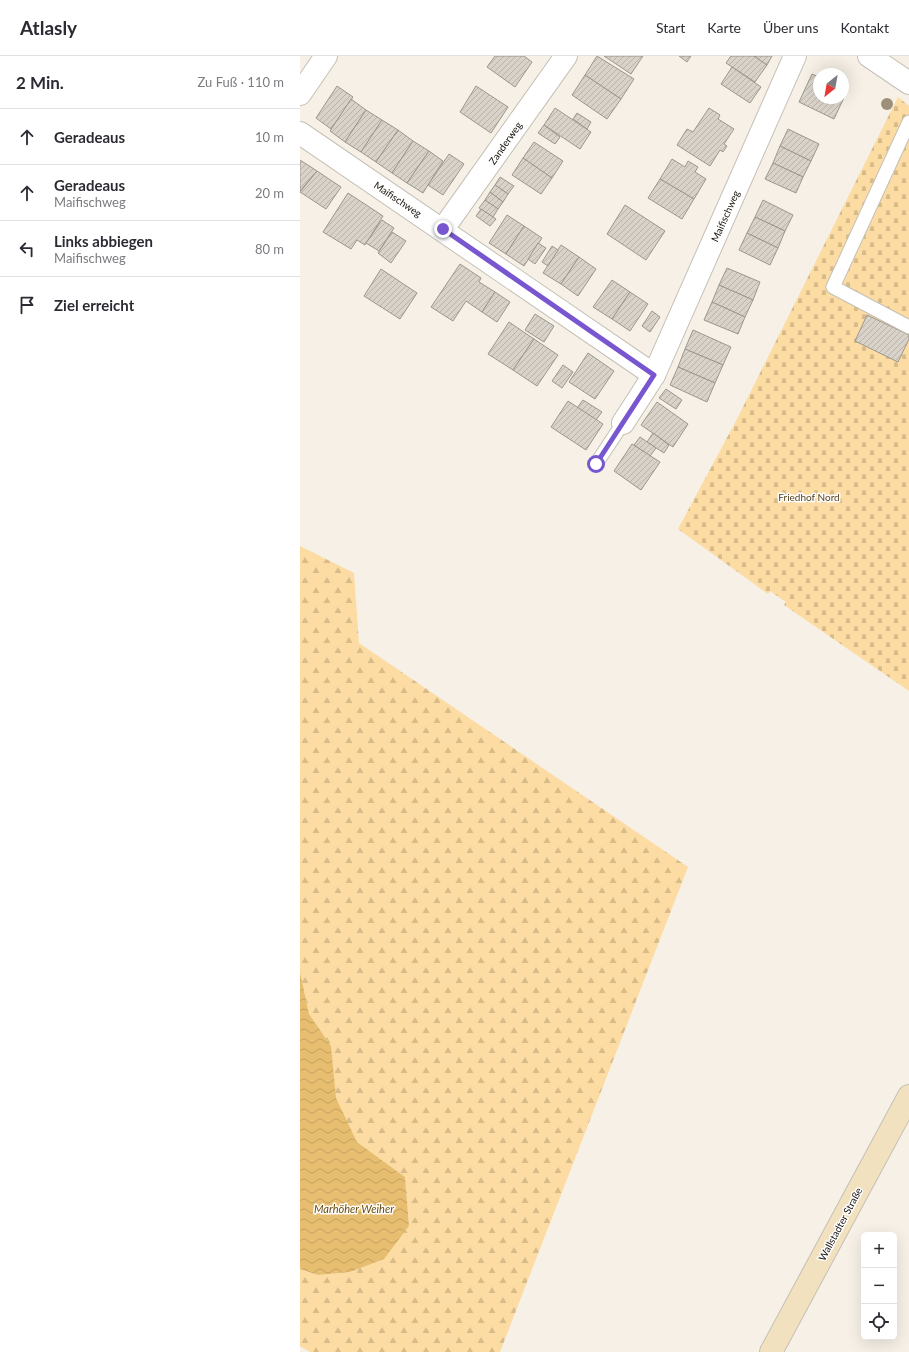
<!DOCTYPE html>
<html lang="de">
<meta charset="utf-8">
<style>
body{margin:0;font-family:Lato,sans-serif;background:#f2f2f3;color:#2b2b33}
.controls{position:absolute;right:12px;bottom:12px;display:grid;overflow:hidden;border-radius:6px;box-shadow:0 4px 16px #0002}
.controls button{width:36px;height:36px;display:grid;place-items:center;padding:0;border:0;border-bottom:1px solid #e1e1e2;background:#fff;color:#2b2b33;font:20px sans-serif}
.compass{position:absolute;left:513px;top:12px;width:36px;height:36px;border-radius:50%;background:#fff;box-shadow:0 4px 16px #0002;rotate:211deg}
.stop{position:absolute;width:12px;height:12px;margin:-9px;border:3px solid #7856d0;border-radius:50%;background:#fff}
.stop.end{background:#7856d0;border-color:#fff;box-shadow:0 1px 4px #0008}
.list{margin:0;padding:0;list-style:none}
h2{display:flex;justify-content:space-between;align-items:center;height:52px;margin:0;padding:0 16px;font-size:17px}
h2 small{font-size:13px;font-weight:400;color:#7c7c81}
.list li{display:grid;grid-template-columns:26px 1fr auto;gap:12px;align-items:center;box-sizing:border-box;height:56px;padding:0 16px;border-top:1px solid #e1e1e2}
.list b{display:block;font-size:15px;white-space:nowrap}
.list p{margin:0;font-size:13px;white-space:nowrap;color:#7c7c81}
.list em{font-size:13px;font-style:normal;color:#7c7c81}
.icon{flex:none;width:22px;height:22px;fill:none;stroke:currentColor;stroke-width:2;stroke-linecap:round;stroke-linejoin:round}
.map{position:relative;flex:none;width:609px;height:1296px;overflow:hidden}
header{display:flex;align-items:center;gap:24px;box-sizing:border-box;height:56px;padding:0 20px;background:#fff;border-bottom:1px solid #e1e1e2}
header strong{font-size:19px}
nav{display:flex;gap:22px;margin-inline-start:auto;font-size:14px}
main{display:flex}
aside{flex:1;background:#fff}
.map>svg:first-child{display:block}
.forest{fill:url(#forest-firs)}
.cemetery{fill:url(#cemetery-stones)}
.water{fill:url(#water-waves)}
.building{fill:url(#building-hatch);stroke:#9c978e}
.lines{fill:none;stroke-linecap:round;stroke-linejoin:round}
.service-casing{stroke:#c5c0b6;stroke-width:15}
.minor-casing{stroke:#c5c0b6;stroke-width:24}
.secondary-casing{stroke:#c5c0b6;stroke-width:24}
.service{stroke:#fff;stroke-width:13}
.minor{stroke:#fff;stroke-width:22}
.secondary{stroke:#f1e1be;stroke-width:22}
.tree{fill:#9d9079}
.route{stroke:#7856d0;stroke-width:5}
.labels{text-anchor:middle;stroke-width:3;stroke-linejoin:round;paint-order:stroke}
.street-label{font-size:10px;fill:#14120f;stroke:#fffefc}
.park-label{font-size:10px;fill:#544220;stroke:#fffefc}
.water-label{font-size:11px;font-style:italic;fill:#674c0e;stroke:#fffefc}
</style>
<header>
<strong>Atlasly</strong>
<nav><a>Start</a><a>Karte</a><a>Über uns</a><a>Kontakt</a></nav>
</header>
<main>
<aside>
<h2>2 Min.<small>Zu Fuß · 110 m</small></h2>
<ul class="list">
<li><svg class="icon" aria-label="ahead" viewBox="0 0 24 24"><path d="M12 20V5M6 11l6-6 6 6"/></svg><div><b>Geradeaus</b></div><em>10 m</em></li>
<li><svg class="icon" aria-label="ahead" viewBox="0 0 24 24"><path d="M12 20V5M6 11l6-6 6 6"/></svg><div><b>Geradeaus</b><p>Maifischweg</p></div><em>20 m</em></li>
<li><svg class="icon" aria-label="left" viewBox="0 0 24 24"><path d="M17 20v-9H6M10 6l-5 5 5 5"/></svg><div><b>Links abbiegen</b><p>Maifischweg</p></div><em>80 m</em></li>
<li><svg class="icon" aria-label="arrive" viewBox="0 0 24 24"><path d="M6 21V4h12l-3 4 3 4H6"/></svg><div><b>Ziel erreicht</b></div></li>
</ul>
</aside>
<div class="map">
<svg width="609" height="1296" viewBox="0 0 609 1296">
<defs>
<pattern id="forest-firs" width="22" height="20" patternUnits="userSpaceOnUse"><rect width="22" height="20" fill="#fcdca2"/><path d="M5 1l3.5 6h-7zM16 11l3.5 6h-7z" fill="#d7bc8a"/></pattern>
<pattern id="cemetery-stones" width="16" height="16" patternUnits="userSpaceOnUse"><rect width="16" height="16" fill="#fcdca2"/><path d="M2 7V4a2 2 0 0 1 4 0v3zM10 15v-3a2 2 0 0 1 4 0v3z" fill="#d7bc8a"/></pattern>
<pattern id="water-waves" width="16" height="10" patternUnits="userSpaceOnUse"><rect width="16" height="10" fill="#e7be70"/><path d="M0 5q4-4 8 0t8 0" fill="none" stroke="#c5a260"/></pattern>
<pattern id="building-hatch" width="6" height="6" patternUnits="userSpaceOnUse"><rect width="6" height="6" fill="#d8d2c8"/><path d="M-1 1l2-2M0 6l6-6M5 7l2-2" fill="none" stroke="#b8b3ab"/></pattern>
</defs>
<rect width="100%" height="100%" fill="#f6f0e6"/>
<!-- forest -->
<polygon class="forest" points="0,490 54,517 59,587 388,811 200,1296 10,1296 0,1290 0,1213 18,1219 50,1216 83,1203 109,1170 105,1121 57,1086 35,1042 31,991 9,958 0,916"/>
<!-- cemetery -->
<polygon class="cemetery" points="598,41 609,50 609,635 484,549 486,546 470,535 468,538 378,473 437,363"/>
<!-- water -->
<polygon class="water" points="0,916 9,958 31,990 36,1042 57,1086 105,1121 109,1170 84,1203 50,1216 18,1219 0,1213"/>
<!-- building -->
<g class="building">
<polygon points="195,0 224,0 232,6 215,31 187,11"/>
<polygon points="297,0 334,23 321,43 285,19"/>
<polygon points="304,0 343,0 331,18"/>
<polygon points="379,0 391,0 387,6"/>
<polygon points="431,0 454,0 467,9 455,26 426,7"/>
<polygon points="454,0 472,0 467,9"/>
<polygon points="432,11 461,31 450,47 421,28"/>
<polygon points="512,18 519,21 519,42 543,42 543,33 547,35 534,63 499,46"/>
<polygon points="285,19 321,43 307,63 272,39"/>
<polygon points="37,30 53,41 31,73 16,62"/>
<polygon points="176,30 208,51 191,77 160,56"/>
<polygon points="51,43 66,54 45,86 30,75"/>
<polygon points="255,52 291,76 280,93 244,69"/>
<polygon points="409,52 420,59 418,63 434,73 424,88 427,90 423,96 420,94 410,110 377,89 387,73 393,76"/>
<polygon points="66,54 82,64 61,96 45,86"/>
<polygon points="277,57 291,66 287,73 273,63"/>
<polygon points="82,64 98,74 76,106 61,96"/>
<polygon points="244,69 260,81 255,88 238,77"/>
<polygon points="488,73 519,88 511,105 480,90"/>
<polygon points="98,74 113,85 92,117 76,106"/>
<polygon points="113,85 129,95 107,127 92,117"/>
<polygon points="234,86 263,105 252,122 223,102"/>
<polygon points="480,90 511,105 503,121 473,107"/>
<polygon points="129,95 143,105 123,137 107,127"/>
<polygon points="149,98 164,108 143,139 128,129"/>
<polygon points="223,102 252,122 241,138 212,119"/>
<polygon points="372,103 385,111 388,105 398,111 395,116 406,123 394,143 360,123"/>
<polygon points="0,104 17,115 0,135"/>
<polygon points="473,107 503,121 496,137 465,123"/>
<polygon points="17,115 41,131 26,153 0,136"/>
<polygon points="200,121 214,130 208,138 195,129"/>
<polygon points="360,123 394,143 382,163 348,142"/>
<polygon points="195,129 208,138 203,146 190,136"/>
<polygon points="190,136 203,146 198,153 185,144"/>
<polygon points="48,137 83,160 65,189 57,184 51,193 23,176"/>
<polygon points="185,144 198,153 193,161 179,152"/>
<polygon points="463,144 493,159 485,175 455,161"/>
<polygon points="325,149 365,175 346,204 307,178"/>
<polygon points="181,153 196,163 190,170 176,160"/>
<polygon points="207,159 224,170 206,198 189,187"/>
<polygon points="455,161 485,175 478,192 447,177"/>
<polygon points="82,164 94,172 79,195 66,187"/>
<polygon points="224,170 242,182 224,210 206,198"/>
<polygon points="92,176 106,185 91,207 78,197"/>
<polygon points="447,177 478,192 470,209 439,194"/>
<polygon points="238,187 246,192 235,208 228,203"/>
<polygon points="261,189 279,201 261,228 243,217"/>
<polygon points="252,190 258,194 248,210 242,206"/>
<polygon points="279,201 296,213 278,240 261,228"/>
<polygon points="160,208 181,222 179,226 195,236 182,256 166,245 153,265 131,251"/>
<polygon points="427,212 460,226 453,244 419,229"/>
<polygon points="81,213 117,237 100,263 64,240"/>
<polygon points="312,224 330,236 312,263 293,251"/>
<polygon points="419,229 453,244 445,261 412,246"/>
<polygon points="195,236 210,246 197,266 182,256"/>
<polygon points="330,236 348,248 330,275 312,263"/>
<polygon points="412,246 445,261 438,278 404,264"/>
<polygon points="352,255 360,261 350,276 342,270"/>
<polygon points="235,258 254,270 244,286 225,274"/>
<polygon points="567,259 609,279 609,283 598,306 555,285"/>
<polygon points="209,266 234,283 213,314 188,298"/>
<polygon points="393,274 431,291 423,309 385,293"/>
<polygon points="234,283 258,299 237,330 213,314"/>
<polygon points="385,293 423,309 415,327 378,311"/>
<polygon points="288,297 314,315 295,343 269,326"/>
<polygon points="263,309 273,316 262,332 252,325"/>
<polygon points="378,311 415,327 407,346 370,329"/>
<polygon points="366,333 382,344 376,353 359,342"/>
<polygon points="283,344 302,356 296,364 277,352"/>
<polygon points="268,345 303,368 286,394 251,371"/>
<polygon points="357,346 388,368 373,391 341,369"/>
<polygon points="353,377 369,389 364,397 347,386"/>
<polygon points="340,381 356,392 350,400 334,389"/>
<polygon points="332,388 360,406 341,434 314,415"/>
</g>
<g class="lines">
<!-- service casing -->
<g class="service-casing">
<g id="service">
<polyline points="609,66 533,231 609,271"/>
<polyline points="296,408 323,367"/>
</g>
</g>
<!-- minor casing -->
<g class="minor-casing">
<g id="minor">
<polyline points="569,0 609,27"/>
<polyline points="0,38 26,0"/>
<polyline points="0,77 354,319 495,0"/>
<polyline points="143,173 266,0"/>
<polyline points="323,367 354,319"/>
</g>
</g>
<!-- secondary casing -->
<g class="secondary-casing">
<polyline id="secondary" points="471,1296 609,1040"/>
</g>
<!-- service -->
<use href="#service" class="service"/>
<!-- minor -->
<use href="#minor" class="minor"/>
<!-- secondary -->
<use href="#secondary" class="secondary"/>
</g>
<!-- trees -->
<circle class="tree" cx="587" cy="48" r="6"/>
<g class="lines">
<!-- route -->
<polyline class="route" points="143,173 354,319 296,408"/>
</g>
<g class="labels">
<!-- street labels -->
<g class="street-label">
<text transform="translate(205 87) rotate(-55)" y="4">Zanderweg</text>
<text transform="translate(98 143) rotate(34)" y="4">Maifischweg</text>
<text transform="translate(425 160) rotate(-66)" y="4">Maifischweg</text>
<text transform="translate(540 1168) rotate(-62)" y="4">Wallstadter Straße</text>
</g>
<!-- park labels -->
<g class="park-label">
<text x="509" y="445">Friedhof Nord</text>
</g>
<!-- water labels -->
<g class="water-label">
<text x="54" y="1157">Marhöher Weiher</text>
</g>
</g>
</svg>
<div class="controls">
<button>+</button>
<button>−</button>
<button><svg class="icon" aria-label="locate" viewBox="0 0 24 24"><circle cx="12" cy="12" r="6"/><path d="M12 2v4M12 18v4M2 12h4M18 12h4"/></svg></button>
</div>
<svg class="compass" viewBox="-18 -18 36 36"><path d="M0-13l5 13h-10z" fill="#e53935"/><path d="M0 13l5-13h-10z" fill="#7c7c81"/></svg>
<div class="stop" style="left:296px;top:408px"></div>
<div class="stop end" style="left:143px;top:173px"></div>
</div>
</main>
